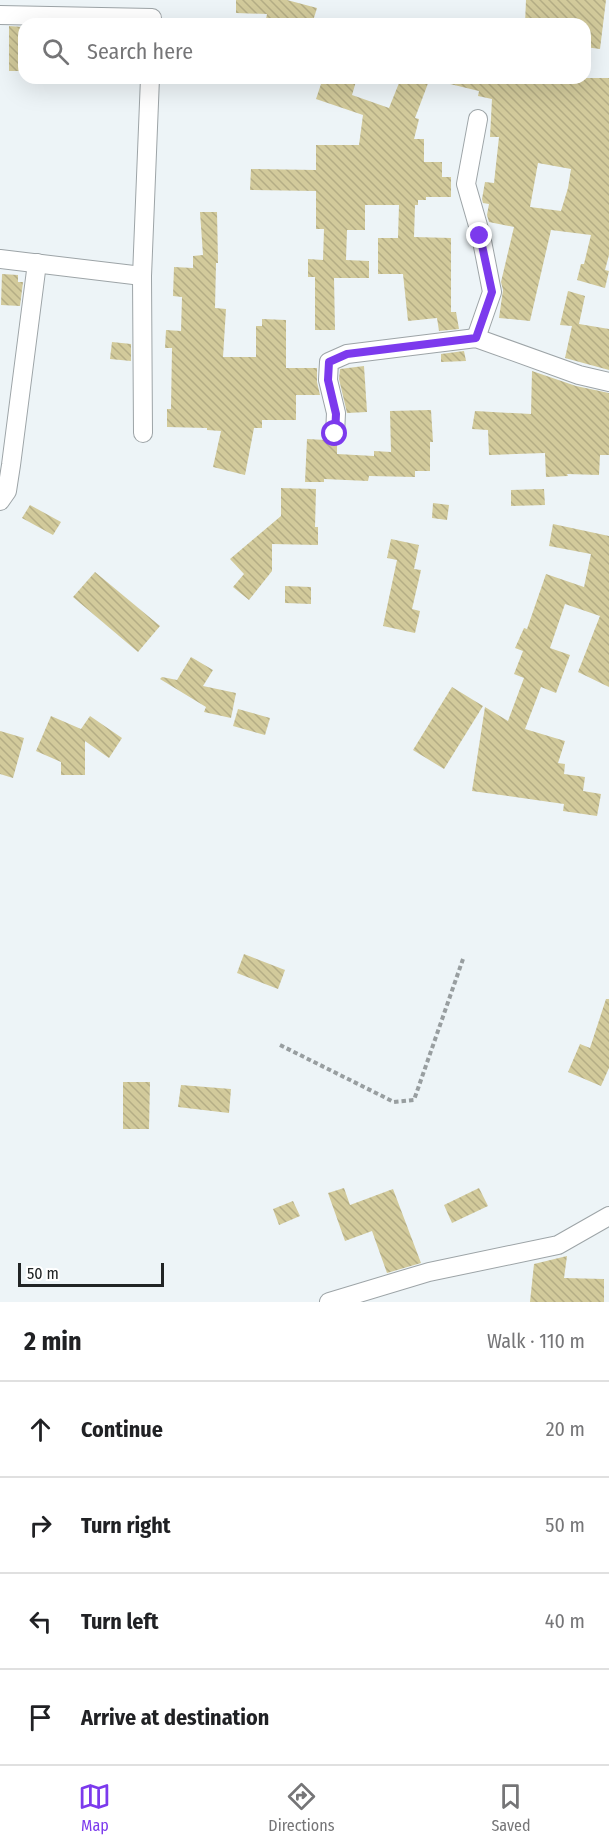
<!DOCTYPE html>
<meta charset="utf-8">
<style>
body{margin:0;font-family:"Fira Sans Condensed",sans-serif;background:#f2f2f2;color:#202124}
.scale{position:absolute;left:18px;bottom:15px;width:146px;box-sizing:border-box;padding-left:6px;border:3px solid #212425;border-top:0;font-size:16px;line-height:21px;white-space:nowrap;color:#212425;-webkit-text-stroke:4px #fff;paint-order:stroke}
.stop{position:absolute;width:18px;height:18px;margin:-14px;border:4px solid #7c3aed;border-radius:50%;background:#fff}
.stop.end{background:#7c3aed;border-color:#fff;box-shadow:0 2px 6px #0008}
.list{margin:0;padding:0;list-style:none}
h2{display:flex;justify-content:space-between;align-items:center;height:78px;margin:0;padding:0 24px;font-size:26px}
h2 small{font-size:20px;font-weight:400;color:#757577}
.list li{display:grid;grid-template-columns:39px 1fr auto;gap:18px;align-items:center;box-sizing:border-box;height:96px;padding:0 24px;border-top:2px solid #e0e0e0}
.list b{display:block;font-size:22px;white-space:nowrap}
.list em{font-size:20px;font-style:normal;color:#757577}
.icon{flex:none;width:33px;height:33px;fill:none;stroke:currentColor;stroke-width:2;stroke-linecap:round;stroke-linejoin:round}
.map{position:relative;flex:none;width:609px;height:1302px;overflow:hidden}
.search{position:absolute;background:#fff;box-shadow:0 6px 24px #0002;left:18px;right:18px;top:18px;height:66px;display:flex;align-items:center;gap:15px;box-sizing:border-box;padding:0 21px;border-radius:18px;color:#757577;font-size:22px}
.sheet{height:462px;background:#fff}
nav{display:flex;justify-content:space-around;align-items:center;box-sizing:border-box;height:84px;border-top:2px solid #e0e0e0;background:#fff;font-size:16px;color:#757577}
nav a{display:grid;justify-items:center;gap:3px}
nav .on{color:#7c3aed}
.map>svg:first-child{display:block}
.building{fill:url(#building-back-hatch);fill-rule:evenodd}
.lines{fill:none;stroke-linecap:round;stroke-linejoin:round}
.street-casing{stroke:#9da4a7;stroke-width:20}
.path{stroke:#989ea0;stroke-width:4;stroke-dasharray:4.5 3;stroke-linecap:butt}
.street{stroke:#fff;stroke-width:18}
.route{stroke:#7c3aed;stroke-width:8}
</style>
<div class="map">
<svg width="609" height="1302" viewBox="0 0 609 1302">
<defs>
<pattern id="building-back-hatch" width="6" height="6" patternUnits="userSpaceOnUse" patternTransform="scale(1.5)"><rect width="6" height="6" fill="#d2ca9b"/><path d="M-1 5l2 2M0 0l6 6M5-1l2 2" fill="none" stroke="#b4ad85"/></pattern>
</defs>
<rect width="100%" height="100%" fill="#edf4f7"/>
<!-- building -->
<g class="building">
<polygon points="236,0 287,0 317,8 312,24 265,24 267,14 236,13"/>
<polygon points="526,0 606,0 600,49 585,47 585,24 525,24"/>
<polygon points="9,26 24,27 24,71 9,71"/>
<polygon points="323,78 357,78 352,95 389,108 401,78 430,78 415,118 419,119 414,139 424,139 424,162 442,162 442,177 451,177 451,197 426,197 426,200 418,200 418,205 415,205 414,237 451,238 451,312 456,312 459,329 439,331 437,318 408,321 403,274 378,274 378,238 398,238 399,205 365,205 365,230 347,230 346,260 369,261 369,278 334,278 335,330 315,330 315,277 308,277 308,259 323,260 324,229 316,229 316,191 250,190 251,169 316,170 316,145 359,145 363,115 316,99"/>
<path d="M451,78H609V255L605,270L609,271L605,288L577,280L581,264H584L591,235L551,230L530,321L499,318L503,290L501,282L514,227L489,222L487,215L489,204L483,203L482,199L485,182L494,183L499,137H490L492,99L478,96L479,91L450,84ZM538,163L571,169L568,188L561,211L530,207Z"/>
<polygon points="200,212 217,212 218,263 216,263 215,308 226,309 223,357 256,357 256,326 262,326 262,319 286,320 286,368 317,368 317,382 320,395 296,395 296,420 262,420 262,428 254,428 245,475 213,467 221,431 207,430 207,428 167,427 167,409 171,409 172,348 165,348 166,330 181,331 182,297 173,296 174,267 193,268 193,256 203,255"/>
<polygon points="2,274 18,275 18,282 23,282 20,306 1,305"/>
<polygon points="568,291 585,296 579,324 609,329 609,370 565,358 572,326 560,325"/>
<polygon points="112,342 131,344 131,361 110,359"/>
<polygon points="464,351 466,361 441,362 441,354"/>
<polygon points="364,366 367,412 347,413 339,379 340,369"/>
<polygon points="532,371 576,386 609,393 609,455 600,455 599,475 567,474 568,476 546,477 545,453 489,455 488,430 472,429 475,411 531,414"/>
<polygon points="431,410 433,442 430,442 430,471 415,471 415,477 369,476 368,481 324,479 324,482 305,482 307,439 326,440 329,444 337,445 337,454 374,456 374,451 391,452 390,411"/>
<polygon points="281,488 316,489 315,527 318,527 318,545 272,544 272,571 249,600 233,587 244,574 230,559 281,516"/>
<polygon points="544,489 545,505 511,506 511,490"/>
<polygon points="433,503 449,505 447,520 432,518"/>
<polygon points="30,505 61,522 53,535 22,518"/>
<polygon points="553,524 609,536 609,687 578,672 600,616 565,604 550,648 570,655 556,693 541,687 525,729 565,741 558,763 565,764 564,774 585,777 583,791 601,794 597,816 563,811 564,804 472,791 485,707 508,721 524,678 514,674 523,651 515,648 524,628 527,629 546,574 584,587 591,554 549,546"/>
<polygon points="391,539 419,545 414,569 421,570 412,609 420,611 415,633 383,626 397,560 387,558"/>
<polygon points="95,572 160,626 138,652 73,597"/>
<polygon points="285,586 311,587 311,604 285,603"/>
<polygon points="191,657 213,670 203,686 236,693 231,718 204,712 206,707 160,679 162,677 177,680"/>
<polygon points="452,687 483,706 444,769 413,750"/>
<polygon points="238,709 270,718 265,735 233,726"/>
<polygon points="51,716 81,729 90,716 122,738 109,758 85,741 85,775 61,775 61,762 36,751"/>
<polygon points="0,731 24,738 13,778 0,774"/>
<polygon points="244,954 285,970 278,989 237,973"/>
<polygon points="606,999 609,999 609,1068 601,1086 568,1072 580,1044 590,1048"/>
<polygon points="123,1082 150,1082 149,1129 123,1129"/>
<polygon points="181,1085 231,1089 229,1113 178,1107"/>
<polygon points="344,1188 350,1205 393,1189 421,1263 387,1273 372,1231 345,1241 328,1193"/>
<polygon points="479,1188 488,1206 452,1223 444,1205"/>
<polygon points="293,1201 300,1216 279,1225 273,1209"/>
<polygon points="567,1256 564,1278 604,1279 604,1302 530,1302 534,1264"/>
</g>
<g class="lines">
<!-- street casing -->
<g class="street-casing">
<g id="street">
<polyline points="0,15 152,18"/>
<polyline points="0,259 142,276"/>
<polyline points="476,338 492,292 481,236 466,184 478,119"/>
<polyline points="143,433 142,276 150,78"/>
<polyline points="335,434 336,413 328,380 329,362 347,354 476,338 579,375 609,382"/>
<polyline points="0,501 7,491 11,465 37,263"/>
<polyline points="329,1302 429,1272 558,1245 609,1216"/>
</g>
</g>
<!-- path -->
<polyline class="path" points="280,1045 394,1102 414,1100 463,959"/>
<!-- street -->
<use href="#street" class="street"/>
</g>
<g class="lines">
<!-- route -->
<polyline class="route" points="335,434 336,414 328,380 329,362 347,354 476,338 492,292 480,236"/>
</g>
</svg>
<div class="scale">50 m</div>
<div class="stop" style="left:335px;top:434px"></div>
<div class="stop end" style="left:480px;top:236px"></div>
<div class="search"><svg class="icon" aria-label="search" viewBox="0 0 24 24"><circle cx="10" cy="10" r="6"/><path d="M15 15l6 6"/></svg>Search here</div>
</div>
<section class="sheet">
<h2>2 min<small>Walk · 110 m</small></h2>
<ul class="list">
<li><svg class="icon" aria-label="ahead" viewBox="0 0 24 24"><path d="M12 20V5M6 11l6-6 6 6"/></svg><div><b>Continue</b></div><em>20 m</em></li>
<li><svg class="icon" aria-label="right" viewBox="0 0 24 24"><path d="M7 20v-9h11M14 6l5 5-5 5"/></svg><div><b>Turn right</b></div><em>50 m</em></li>
<li><svg class="icon" aria-label="left" viewBox="0 0 24 24"><path d="M17 20v-9H6M10 6l-5 5 5 5"/></svg><div><b>Turn left</b></div><em>40 m</em></li>
<li><svg class="icon" aria-label="arrive" viewBox="0 0 24 24"><path d="M6 21V4h12l-3 4 3 4H6"/></svg><div><b>Arrive at destination</b></div></li>
</ul>
</section>
<nav>
<a class="on"><svg class="icon" aria-label="map" viewBox="0 0 24 24"><path d="M3 6l6-2 6 2 6-2v14l-6 2-6-2-6 2zM9 4v14M15 6v14"/></svg>Map</a>
<a><svg class="icon" aria-label="directions" viewBox="0 0 24 24"><path d="M12 3l9 9-9 9-9-9zM9 14v-3h6M13 9l2 2-2 2"/></svg>Directions</a>
<a><svg class="icon" aria-label="saved" viewBox="0 0 24 24"><path d="M7 4h10v16l-5-4-5 4z"/></svg>Saved</a>
</nav>
